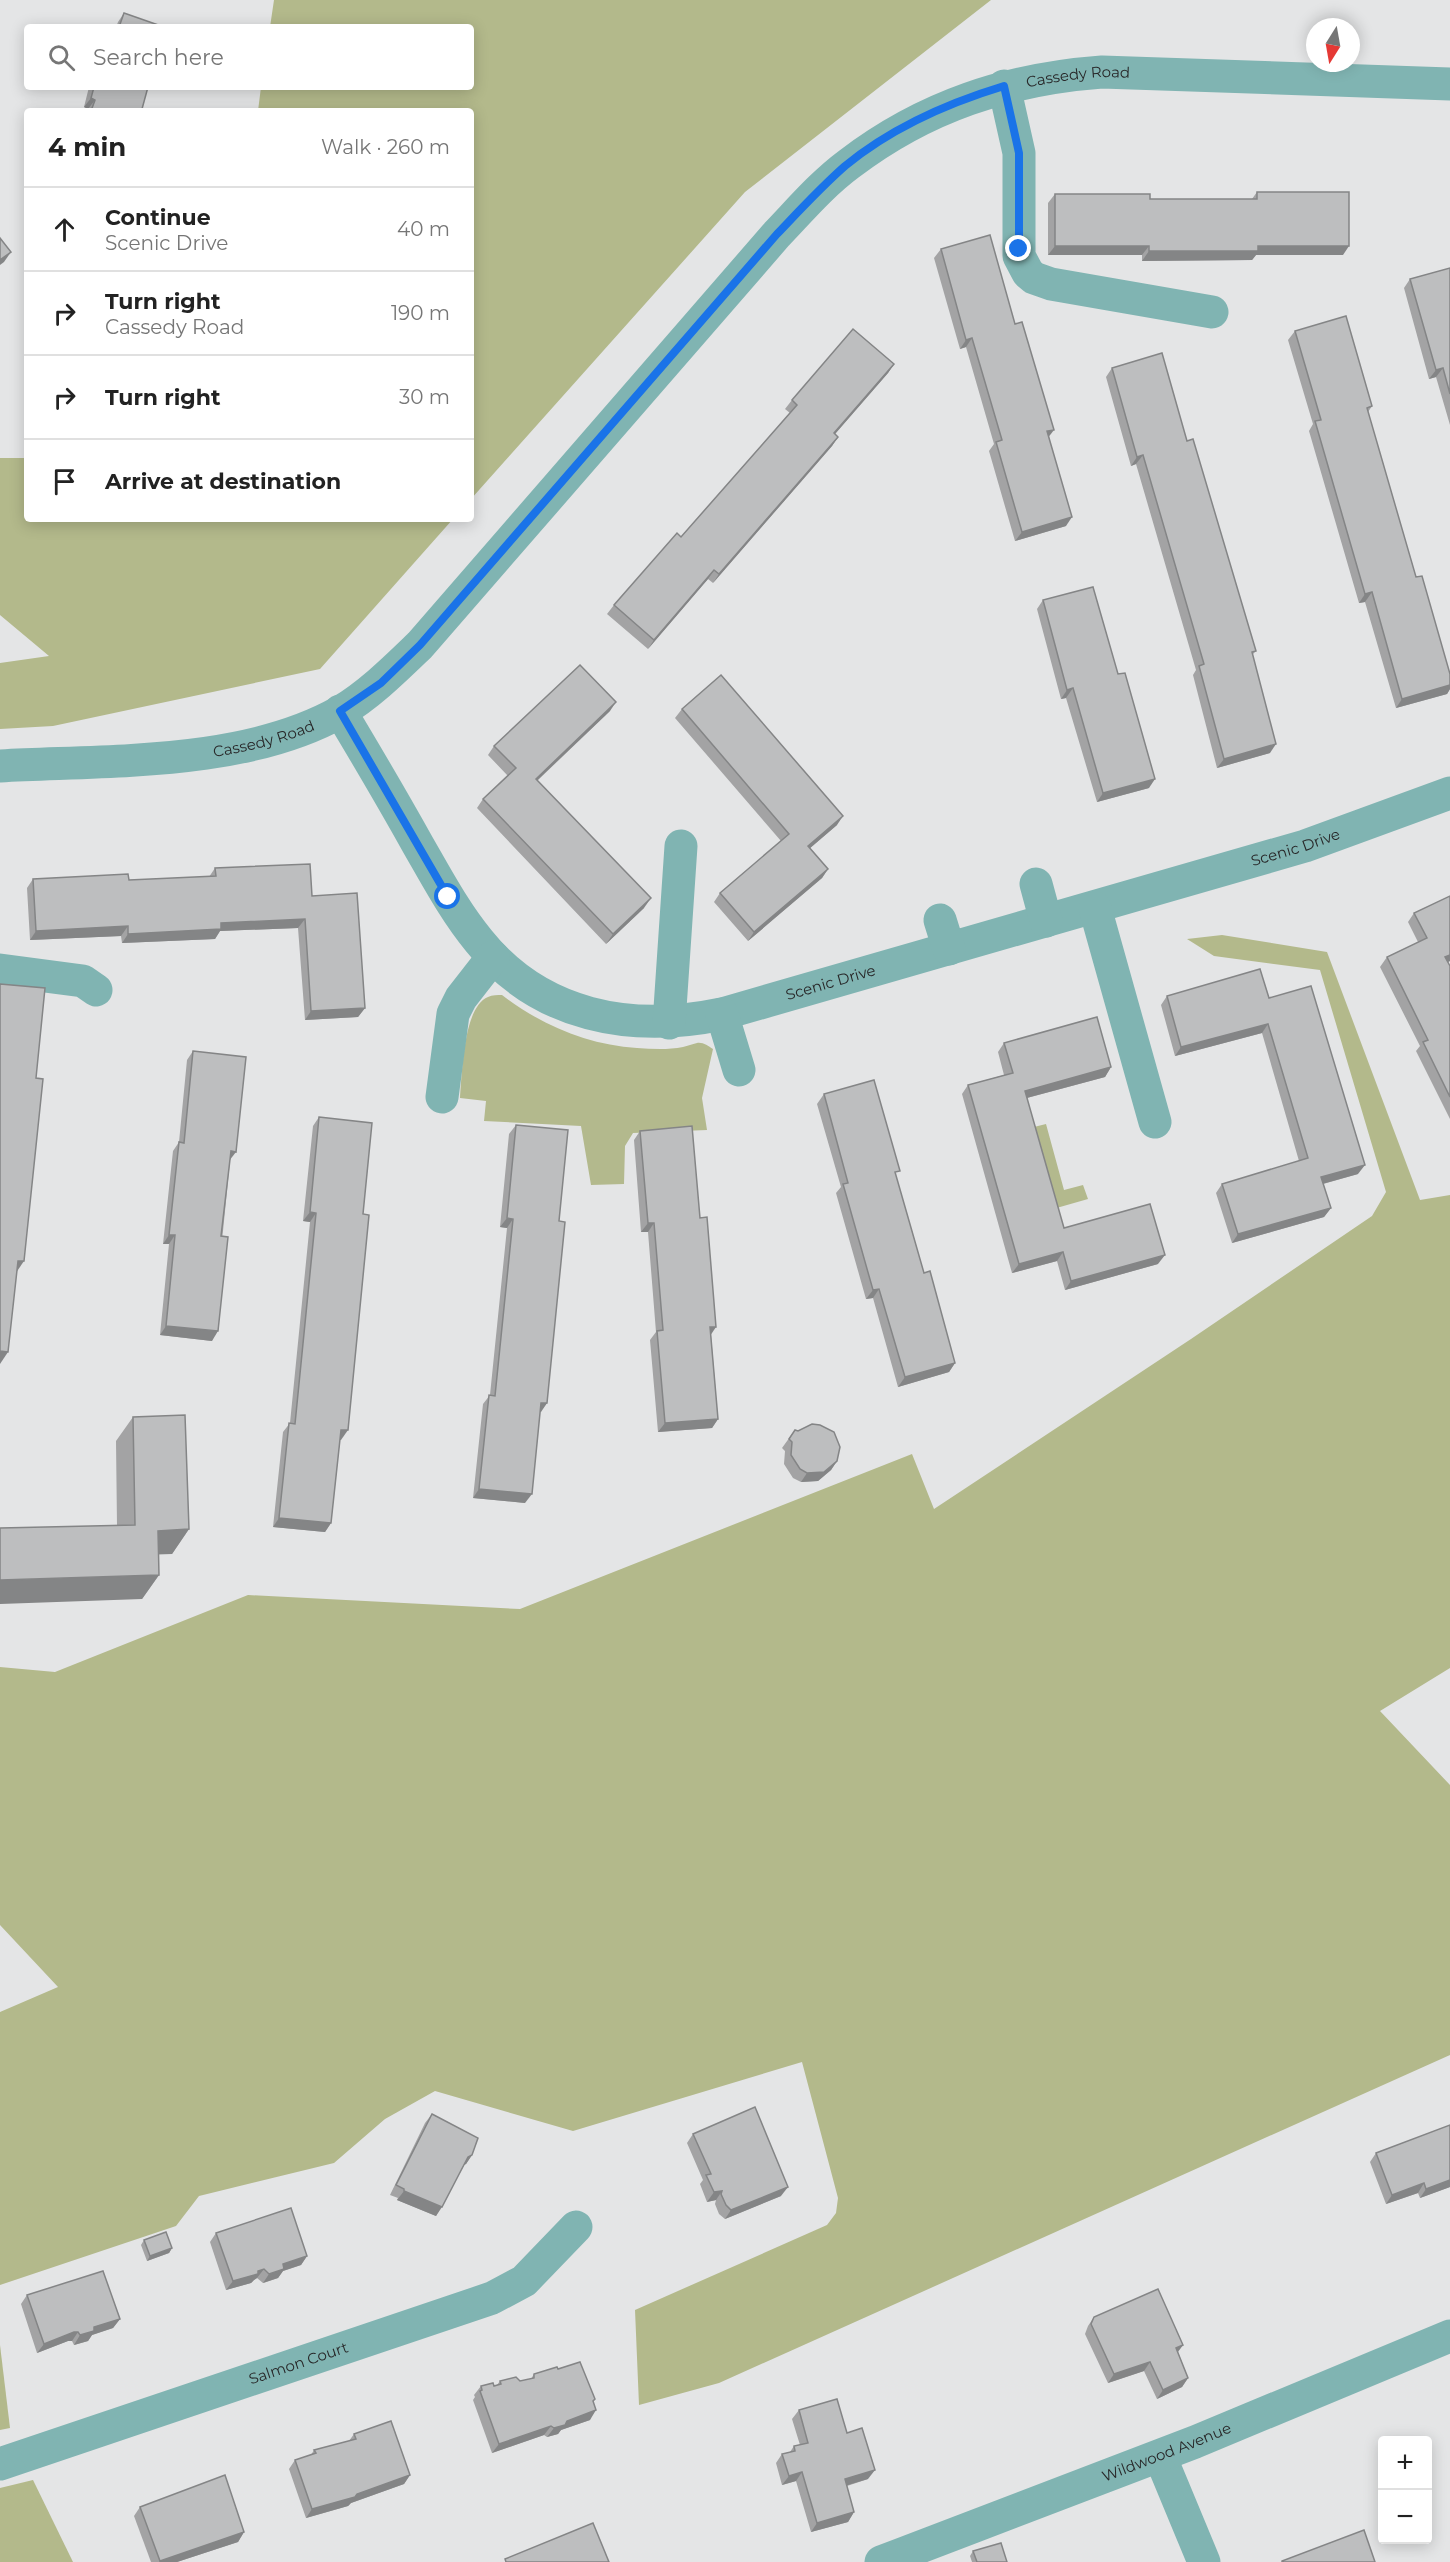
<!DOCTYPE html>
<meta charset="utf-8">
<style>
body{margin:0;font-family:Montserrat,sans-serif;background:#f6f6f6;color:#222}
.controls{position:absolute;right:18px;bottom:18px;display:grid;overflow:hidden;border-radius:6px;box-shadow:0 3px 15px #0003}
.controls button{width:54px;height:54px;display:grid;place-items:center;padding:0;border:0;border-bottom:2px solid #e0e0e0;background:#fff;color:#222;font:30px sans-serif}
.compass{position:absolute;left:1306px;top:18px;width:54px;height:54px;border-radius:50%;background:#fff;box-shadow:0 3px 15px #0003;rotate:191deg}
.stop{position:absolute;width:18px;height:18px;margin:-14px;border:4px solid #1a73e8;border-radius:50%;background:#fff}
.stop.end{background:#1a73e8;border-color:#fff;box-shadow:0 2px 6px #0008}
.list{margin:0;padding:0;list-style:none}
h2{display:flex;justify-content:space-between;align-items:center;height:78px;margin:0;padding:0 24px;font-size:26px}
h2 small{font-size:20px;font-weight:400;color:#767676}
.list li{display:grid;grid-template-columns:39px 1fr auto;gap:18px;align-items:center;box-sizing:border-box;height:84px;padding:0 24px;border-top:2px solid #e0e0e0}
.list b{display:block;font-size:22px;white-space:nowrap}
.list p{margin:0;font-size:20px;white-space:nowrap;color:#767676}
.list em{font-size:20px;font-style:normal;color:#767676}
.icon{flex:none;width:33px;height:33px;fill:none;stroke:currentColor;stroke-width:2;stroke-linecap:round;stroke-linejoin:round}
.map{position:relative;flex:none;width:1450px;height:2562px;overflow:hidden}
.search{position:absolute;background:#fff;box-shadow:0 3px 15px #0003;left:24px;top:24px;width:450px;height:66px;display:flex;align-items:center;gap:15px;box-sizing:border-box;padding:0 21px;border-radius:6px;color:#767676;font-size:22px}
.panel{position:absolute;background:#fff;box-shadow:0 3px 15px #0003;left:24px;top:108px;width:450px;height:414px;border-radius:6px}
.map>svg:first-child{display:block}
.green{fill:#b3b98d}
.forest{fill:#b3b98b}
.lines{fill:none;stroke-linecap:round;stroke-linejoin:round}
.minor{stroke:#80b4b2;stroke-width:33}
.wall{fill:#a3a3a4}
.shaded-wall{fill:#848586}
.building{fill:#bdbebf;stroke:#848586;stroke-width:1.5}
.route{stroke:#1a73e8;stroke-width:8}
.labels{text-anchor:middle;stroke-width:5;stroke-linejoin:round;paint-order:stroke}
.street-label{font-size:15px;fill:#272728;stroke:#e4e5e6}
</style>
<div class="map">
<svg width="1450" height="2562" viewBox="0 0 1450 2562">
<rect width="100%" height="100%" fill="#e4e5e6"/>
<!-- green -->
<g class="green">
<path d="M502,995C541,1025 588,1045 637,1048C652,1049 668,1050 683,1047C688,1046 692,1044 697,1043C703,1042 708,1046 713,1049L702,1098L707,1130L633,1133L625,1146L624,1184L591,1185L581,1126L484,1121L486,1101L460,1098C462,1075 463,1007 488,997C492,995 498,995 502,995Z"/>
<polygon points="1046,1124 1064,1190 1083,1185 1088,1199 1053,1209 1030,1128"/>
</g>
<!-- forest -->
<g class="forest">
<polygon points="274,0 991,0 745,192 471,499 471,111 258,111 261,87 471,87 471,27 270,27"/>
<polygon points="0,458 27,458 27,519 453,519 320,669 53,726 0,729 0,663 49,656 0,615"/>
<polygon points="1222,935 1327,952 1420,1200 1450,1195 1450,1668 1380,1711 1450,1785 1450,2055 719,2383 639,2405 635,2310 827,2225 836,2213 838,2198 802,2062 573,2131 435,2091 385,2119 334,2163 199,2196 176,2226 0,2285 0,2012 58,1987 0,1925 0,1667 55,1672 248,1595 520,1609 912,1454 934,1509 1191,1339 1372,1216 1386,1192 1320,970 1214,956 1187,939"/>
<polygon points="0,2345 10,2428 0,2430"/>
<polygon points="33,2480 73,2562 0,2562 0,2488"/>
</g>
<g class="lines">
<!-- minor -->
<g class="minor">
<polyline points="1004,86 1019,153 1019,256 1028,273 1034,278 1051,284 1212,312"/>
<path id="s1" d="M340,711C367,756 393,800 418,845C437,878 455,912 479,941C540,1017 631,1033 722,1014L1305,846L1450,793"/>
<path id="s2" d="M0,766C108,760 244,766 340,712C370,694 395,669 420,645L777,234C800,210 822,184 849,164C925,106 1008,79 1102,72L1450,84"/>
<polyline points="1036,884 1046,921"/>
<polyline points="1095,908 1155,1122"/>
<polyline points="940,920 949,949"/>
<polyline points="0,970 83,981 96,990"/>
<polyline points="722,1014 739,1070"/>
<polyline points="669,1023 681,846"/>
<polyline points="442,1097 453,1014 461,998 493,957"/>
<polyline points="1160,2456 1204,2562"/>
<path id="s3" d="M0,2464L492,2298L524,2281L576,2227"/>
<path id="s4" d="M881,2562L1195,2442L1450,2336"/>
</g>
</g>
<!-- wall -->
<g class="wall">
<polygon points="124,13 164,27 116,27 118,22"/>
<polygon points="89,87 148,87 142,109 145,111 88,111 88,109 84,107"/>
<polygon points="1257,192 1343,255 1256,255 1252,260 1142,261 1142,255 1048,255 1048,203 1055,194 1150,199 1252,199"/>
<polygon points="941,249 1015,324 1049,437 1066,526 1015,541 989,451 994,444 966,347 960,349 934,258"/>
<polygon points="1450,268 1450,425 1436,377 1429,379 1404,288 1410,279"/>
<polygon points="1295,331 1372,406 1368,412 1416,577 1450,674 1450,689 1447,694 1396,708 1365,602 1359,603 1309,431 1313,424 1288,340"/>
<polygon points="894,364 888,373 835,434 838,437 832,446 713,583 708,579 648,649 607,614 614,605 681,537 790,413 785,409 792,400"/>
<polygon points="1112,368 1187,441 1256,651 1252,655 1270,753 1217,768 1193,675 1196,670 1136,464 1131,466 1106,377"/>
<polygon points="1043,600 1149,788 1097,802 1066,698 1061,699 1037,609"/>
<polygon points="682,709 837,825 810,848 828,869 822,878 748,941 714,902 720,893 781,841 675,718"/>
<polygon points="610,711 537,781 644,908 606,944 477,808 483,799 508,776 488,755 494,746"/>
<polygon points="215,868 312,896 365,1008 358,1017 305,1020 298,928 220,931 215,939 122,943 121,936 30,940 27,888 33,879 129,880 209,877"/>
<polygon points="1450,896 1450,961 1448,962 1450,966 1450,1119 1416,1051 1420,1046 1380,967 1387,957 1418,942 1408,922 1414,913"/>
<polygon points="1167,996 1269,998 1358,1174 1323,1184 1331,1208 1324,1217 1232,1243 1216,1193 1222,1184 1299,1161 1262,1033 1175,1056 1161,1005"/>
<polygon points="1004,1043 1111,1067 1105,1077 1027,1098 1064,1228 1158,1264 1065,1290 1057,1261 1012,1273 962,1094 968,1085 1004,1075 998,1052"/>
<polygon points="193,1051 230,1161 212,1341 160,1335 169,1244 163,1244 173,1151 179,1142 187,1060"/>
<polygon points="824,1094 896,1177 924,1273 955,1363 949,1372 898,1387 873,1298 866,1299 836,1193 841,1187 817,1104"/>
<polygon points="319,1117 341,1440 340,1440 331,1523 325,1532 273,1527 283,1432 290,1423 310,1222 303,1221 313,1126"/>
<polygon points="516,1125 559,1221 547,1403 540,1412 525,1503 473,1498 483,1404 490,1395 507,1228 500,1227 509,1134"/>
<polygon points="640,1131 711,1335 718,1419 712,1428 658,1432 650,1340 656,1332 648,1232 641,1232 634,1140"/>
<polygon points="133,1417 189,1529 172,1554 158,1554 159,1575 142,1599 117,1526 116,1441"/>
<polygon points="795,1430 837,1461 831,1470 818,1481 801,1482 793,1478 784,1464 785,1451 782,1448"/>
<polygon points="432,2114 472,2155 466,2164 464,2165 436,2216 397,2200 398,2198 390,2195 425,2123"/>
<polygon points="1450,2125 1450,2187 1420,2198 1418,2193 1386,2204 1370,2162 1376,2153"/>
<polygon points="693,2134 781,2196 725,2219 719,2214 715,2204 716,2200 707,2202 700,2184 703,2180 687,2143"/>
<polygon points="216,2233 307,2256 301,2265 283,2271 278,2278 263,2283 257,2278 254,2280 251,2283 226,2290 210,2242"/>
<polygon points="144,2240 172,2248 169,2253 147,2261 141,2245"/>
<polygon points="27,2295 120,2319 113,2328 92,2335 88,2341 74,2345 72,2341 68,2341 37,2353 21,2304"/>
<polygon points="1094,2317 1183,2345 1178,2352 1188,2378 1182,2387 1157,2399 1144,2371 1108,2383 1085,2334 1088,2326"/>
<polygon points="558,2369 595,2399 593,2402 590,2420 561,2430 558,2434 547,2437 544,2435 492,2453 473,2400 475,2397 474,2395 481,2386 494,2386 497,2385 500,2381 520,2381 531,2379 534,2374"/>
<polygon points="799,2410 847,2433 868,2479 847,2486 854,2512 848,2522 811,2532 796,2481 782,2485 776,2463 782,2454 790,2452 794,2446 800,2445 792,2419"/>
<polygon points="354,2434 410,2475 404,2484 351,2503 348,2506 306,2518 289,2469 295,2460 311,2455 314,2450 349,2441"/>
<polygon points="140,2507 244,2532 238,2542 177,2562 151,2562 134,2516"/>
<polygon points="973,2551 1007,2562 972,2562 970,2556"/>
</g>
<!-- shaded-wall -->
<g class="shaded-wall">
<polygon points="91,98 95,100 88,109 84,107"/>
<polygon points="1055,246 1149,246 1142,255 1048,255"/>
<polygon points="1258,246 1349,246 1343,255 1256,255 1252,260 1142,261 1149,251"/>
<polygon points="11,252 4,262 0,265 0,260"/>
<polygon points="972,338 966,347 960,349 966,340"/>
<polygon points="894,364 888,373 828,442 834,433"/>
<polygon points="1443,368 1436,377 1429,379 1436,370"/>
<polygon points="1054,430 1047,439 1047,431"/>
<polygon points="838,437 832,446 713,583 719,574"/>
<polygon points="1143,455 1136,464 1131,466 1137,457"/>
<polygon points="1072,517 1066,526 1015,541 1022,532"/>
<polygon points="714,570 708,579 648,649 654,640"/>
<polygon points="1372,592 1365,602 1359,603 1365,594"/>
<polygon points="1450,685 1450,689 1447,694 1396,708 1402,699"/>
<polygon points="1073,688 1066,698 1061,699 1067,690"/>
<polygon points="616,702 610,711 529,788 536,779"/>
<polygon points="1276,744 1270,753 1217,768 1224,759"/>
<polygon points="1155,779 1149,788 1097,802 1103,793"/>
<polygon points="843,816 837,825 802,855 808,846"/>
<polygon points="828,869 822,878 748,941 754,932"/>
<polygon points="651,898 644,908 606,944 613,934"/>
<polygon points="305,919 298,928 220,931 215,939 122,943 128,934 221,923"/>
<polygon points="128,926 121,936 30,940 36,931"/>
<polygon points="1450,955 1450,961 1439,966 1445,957"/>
<polygon points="365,1008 358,1017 305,1020 311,1011"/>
<polygon points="1268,1024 1262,1033 1175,1056 1181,1047"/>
<polygon points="1111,1067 1105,1077 1019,1100 1025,1091"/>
<polygon points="231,1151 236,1152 229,1161"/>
<polygon points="1365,1165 1358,1174 1315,1186 1321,1177"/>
<polygon points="1331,1208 1324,1217 1232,1243 1238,1234"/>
<polygon points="310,1212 316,1213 310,1222 303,1221"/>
<polygon points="507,1218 513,1219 507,1228 500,1227"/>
<polygon points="648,1223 654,1223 648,1232 641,1232"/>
<polygon points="169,1235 175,1235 169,1244 163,1244"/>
<polygon points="1063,1252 1057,1261 1012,1273 1019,1264"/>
<polygon points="1165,1255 1158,1264 1065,1290 1071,1281"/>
<polygon points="18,1261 24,1261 7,1286"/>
<polygon points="879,1289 873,1298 866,1299 873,1290"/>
<polygon points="166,1326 218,1331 212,1341 160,1335"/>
<polygon points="710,1327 716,1327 710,1336"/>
<polygon points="0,1351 8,1352 0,1364"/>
<polygon points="955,1363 949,1372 898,1387 905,1377"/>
<polygon points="541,1403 547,1403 541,1412 535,1412"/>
<polygon points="718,1419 712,1428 658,1432 665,1423"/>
<polygon points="341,1430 348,1430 341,1440 334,1439"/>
<polygon points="837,1461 831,1470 818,1481 801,1482 807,1473"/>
<polygon points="479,1489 532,1494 525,1503 473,1498"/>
<polygon points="279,1518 331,1523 325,1532 273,1527"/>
<polygon points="189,1529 172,1554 141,1555 158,1531"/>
<polygon points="159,1575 142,1599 0,1604 0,1580"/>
<polygon points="472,2155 466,2164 461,2166 468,2157"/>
<polygon points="1450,2180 1450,2187 1420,2198 1426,2189"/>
<polygon points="1424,2183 1418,2193 1386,2204 1392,2195"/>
<polygon points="788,2187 781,2196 725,2219 731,2210"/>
<polygon points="404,2191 442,2207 436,2216 397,2200"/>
<polygon points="722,2191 716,2200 707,2202 714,2192"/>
<polygon points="172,2248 169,2253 147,2261 150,2256"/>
<polygon points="307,2256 301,2265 283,2271 278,2278 263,2283 269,2274 283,2264"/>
<polygon points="264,2269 257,2278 254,2280 251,2283 226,2290 233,2281"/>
<polygon points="120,2319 113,2328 92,2335 88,2341 74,2345 80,2335 94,2327"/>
<polygon points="74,2332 78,2332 72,2341 68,2341 37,2353 44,2344"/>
<polygon points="1183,2345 1176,2354 1176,2348"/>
<polygon points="1150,2362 1144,2371 1108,2383 1114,2374"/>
<polygon points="1188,2378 1182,2387 1157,2399 1163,2390"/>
<polygon points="596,2410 590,2420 561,2430 558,2434 547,2437 554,2428 567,2421"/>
<polygon points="551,2426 544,2435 492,2453 499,2444"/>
<polygon points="875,2470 868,2479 838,2488 845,2479"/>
<polygon points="802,2472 796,2481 782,2485 789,2476"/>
<polygon points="410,2475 404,2484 351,2503 348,2506 306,2518 312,2509"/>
<polygon points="854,2512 848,2522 811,2532 817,2523"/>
<polygon points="244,2532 238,2542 177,2562 159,2562 160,2561"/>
</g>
<!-- building -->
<g class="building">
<polygon points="124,13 164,27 119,27"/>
<polygon points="94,87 148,87 142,109 145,111 91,111 95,100 91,98"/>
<polygon points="1257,192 1349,192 1349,246 1258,246 1258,251 1149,251 1149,246 1055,246 1055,194 1150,194 1150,199 1257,199"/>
<polygon points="990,235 1015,324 1022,322 1054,430 1047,431 1072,517 1022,532 996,442 1002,440 972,338 966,340 941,249"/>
<polygon points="0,238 11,252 0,260"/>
<polygon points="1450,268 1450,394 1443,368 1436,370 1410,279"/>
<polygon points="1346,316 1372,406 1367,408 1416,577 1422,576 1450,674 1450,685 1402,699 1372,592 1365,594 1315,421 1321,420 1295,331"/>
<polygon points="853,329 894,364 834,433 838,437 719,574 714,570 654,640 614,605 677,533 681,537 797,405 792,400"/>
<polygon points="1162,353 1187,441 1193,439 1256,651 1252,652 1276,744 1224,759 1199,666 1204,664 1143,455 1137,457 1112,368"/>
<polygon points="1093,587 1118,674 1125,673 1155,779 1103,793 1073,688 1067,690 1043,600"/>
<polygon points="580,665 616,702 536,779 651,898 613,934 483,799 516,768 494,746"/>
<polygon points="721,675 843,816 808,846 828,869 754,932 720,893 789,834 682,709"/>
<polygon points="310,864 312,896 357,893 365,1008 311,1011 305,919 221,923 221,929 128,934 128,926 36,931 33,879 128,874 129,880 216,876 215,868"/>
<polygon points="1450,896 1450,955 1445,957 1450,966 1450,1097 1423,1042 1428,1040 1387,957 1427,938 1414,913"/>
<polygon points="1260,969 1269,998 1311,986 1365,1165 1321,1177 1331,1208 1238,1234 1222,1184 1308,1158 1268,1024 1181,1047 1167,996"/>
<polygon points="0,984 45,988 36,1078 43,1079 24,1261 18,1261 8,1352 0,1351"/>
<polygon points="1097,1017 1111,1067 1025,1091 1064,1228 1150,1204 1165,1255 1071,1281 1063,1252 1019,1264 968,1085 1013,1073 1004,1043"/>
<polygon points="193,1051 246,1057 236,1152 231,1151 221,1236 228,1237 218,1331 166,1326 175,1235 169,1235 179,1142 184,1143"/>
<polygon points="874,1080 900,1171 895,1172 924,1273 930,1271 955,1363 905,1377 879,1289 873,1290 843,1184 848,1183 824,1094"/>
<polygon points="319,1117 372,1123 363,1214 369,1215 348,1430 341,1430 331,1523 279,1518 289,1423 295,1424 316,1213 310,1212"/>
<polygon points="516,1125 568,1130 559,1221 565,1222 547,1403 541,1403 532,1494 479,1489 489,1395 495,1396 513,1219 507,1218"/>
<polygon points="692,1126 700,1218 707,1217 716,1327 710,1327 718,1419 665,1423 657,1331 663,1330 654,1223 648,1223 640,1131"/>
<polygon points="185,1415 189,1529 158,1531 159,1575 0,1580 0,1528 135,1525 133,1417"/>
<polygon points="812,1424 820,1425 834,1432 840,1447 837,1461 824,1472 807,1473 800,1469 791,1455 792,1442 789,1439 795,1430 798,1431"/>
<polygon points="755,2107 788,2187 731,2210 726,2205 721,2194 722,2191 714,2192 706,2175 711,2174 693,2134"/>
<polygon points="432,2114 478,2138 472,2155 468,2157 442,2207 404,2191 404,2189 396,2185"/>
<polygon points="1450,2125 1450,2180 1426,2189 1424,2183 1392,2195 1376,2153"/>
<polygon points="291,2208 307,2256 283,2264 284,2269 269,2274 264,2269 258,2271 258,2274 233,2281 216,2233"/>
<polygon points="166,2232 172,2248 150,2256 144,2240"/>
<polygon points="103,2271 120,2319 94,2327 94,2331 80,2335 78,2332 74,2332 44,2344 27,2295"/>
<polygon points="1158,2289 1183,2345 1176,2348 1188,2378 1163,2390 1150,2362 1114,2374 1091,2324 1094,2317"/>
<polygon points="580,2362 595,2399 593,2401 596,2410 567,2421 565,2425 554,2428 551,2426 499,2444 480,2391 482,2390 481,2386 493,2383 494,2386 501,2384 500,2381 516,2377 520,2381 534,2378 534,2374 557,2367 558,2369"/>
<polygon points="837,2399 847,2433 862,2428 875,2470 845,2479 854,2512 817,2523 802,2472 789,2476 782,2454 795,2451 794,2446 808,2443 799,2410"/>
<polygon points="391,2421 410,2475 357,2494 355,2497 312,2509 295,2460 316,2453 314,2450 356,2439 354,2434"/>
<polygon points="225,2475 244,2532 160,2561 140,2507"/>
<polygon points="593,2523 609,2562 506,2562 505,2559"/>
<polygon points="1364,2530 1375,2562 1282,2562 1282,2561"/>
<polygon points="1001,2543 1007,2562 977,2562 973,2551"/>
</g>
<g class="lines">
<!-- route -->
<path class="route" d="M448,897L340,711L381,683L420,645L777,234C799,211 821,187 845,166C891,128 948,103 1004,86L1019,153V249"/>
</g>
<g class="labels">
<!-- street labels -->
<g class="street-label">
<text dy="5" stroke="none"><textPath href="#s2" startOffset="1346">Cassedy Road</textPath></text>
<text dy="5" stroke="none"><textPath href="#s2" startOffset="266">Cassedy Road</textPath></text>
<text dy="5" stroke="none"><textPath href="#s1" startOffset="1134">Scenic Drive</textPath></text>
<text dy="5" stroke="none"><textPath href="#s1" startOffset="650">Scenic Drive</textPath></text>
<text dy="5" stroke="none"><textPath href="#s3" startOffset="315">Salmon Court</textPath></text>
<text dy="5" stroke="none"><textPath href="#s4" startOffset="306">Wildwood Avenue</textPath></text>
</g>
</g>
</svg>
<div class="controls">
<button>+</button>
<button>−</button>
</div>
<svg class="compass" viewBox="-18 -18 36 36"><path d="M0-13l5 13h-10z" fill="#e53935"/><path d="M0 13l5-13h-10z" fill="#767676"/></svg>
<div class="stop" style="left:448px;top:897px"></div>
<div class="stop end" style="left:1019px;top:249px"></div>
<div class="search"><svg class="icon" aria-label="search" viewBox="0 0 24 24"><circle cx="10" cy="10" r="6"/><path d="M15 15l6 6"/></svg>Search here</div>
<section class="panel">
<h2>4 min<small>Walk · 260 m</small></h2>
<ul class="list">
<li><svg class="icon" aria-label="ahead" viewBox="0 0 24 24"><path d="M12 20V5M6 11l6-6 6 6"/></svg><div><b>Continue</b><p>Scenic Drive</p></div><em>40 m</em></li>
<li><svg class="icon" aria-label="right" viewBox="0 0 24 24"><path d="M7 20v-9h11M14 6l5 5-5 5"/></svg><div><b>Turn right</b><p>Cassedy Road</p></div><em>190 m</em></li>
<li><svg class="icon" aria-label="right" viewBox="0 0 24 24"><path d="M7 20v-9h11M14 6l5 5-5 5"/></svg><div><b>Turn right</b></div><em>30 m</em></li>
<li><svg class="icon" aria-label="arrive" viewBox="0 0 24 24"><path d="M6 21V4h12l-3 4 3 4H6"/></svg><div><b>Arrive at destination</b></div></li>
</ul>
</section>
</div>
